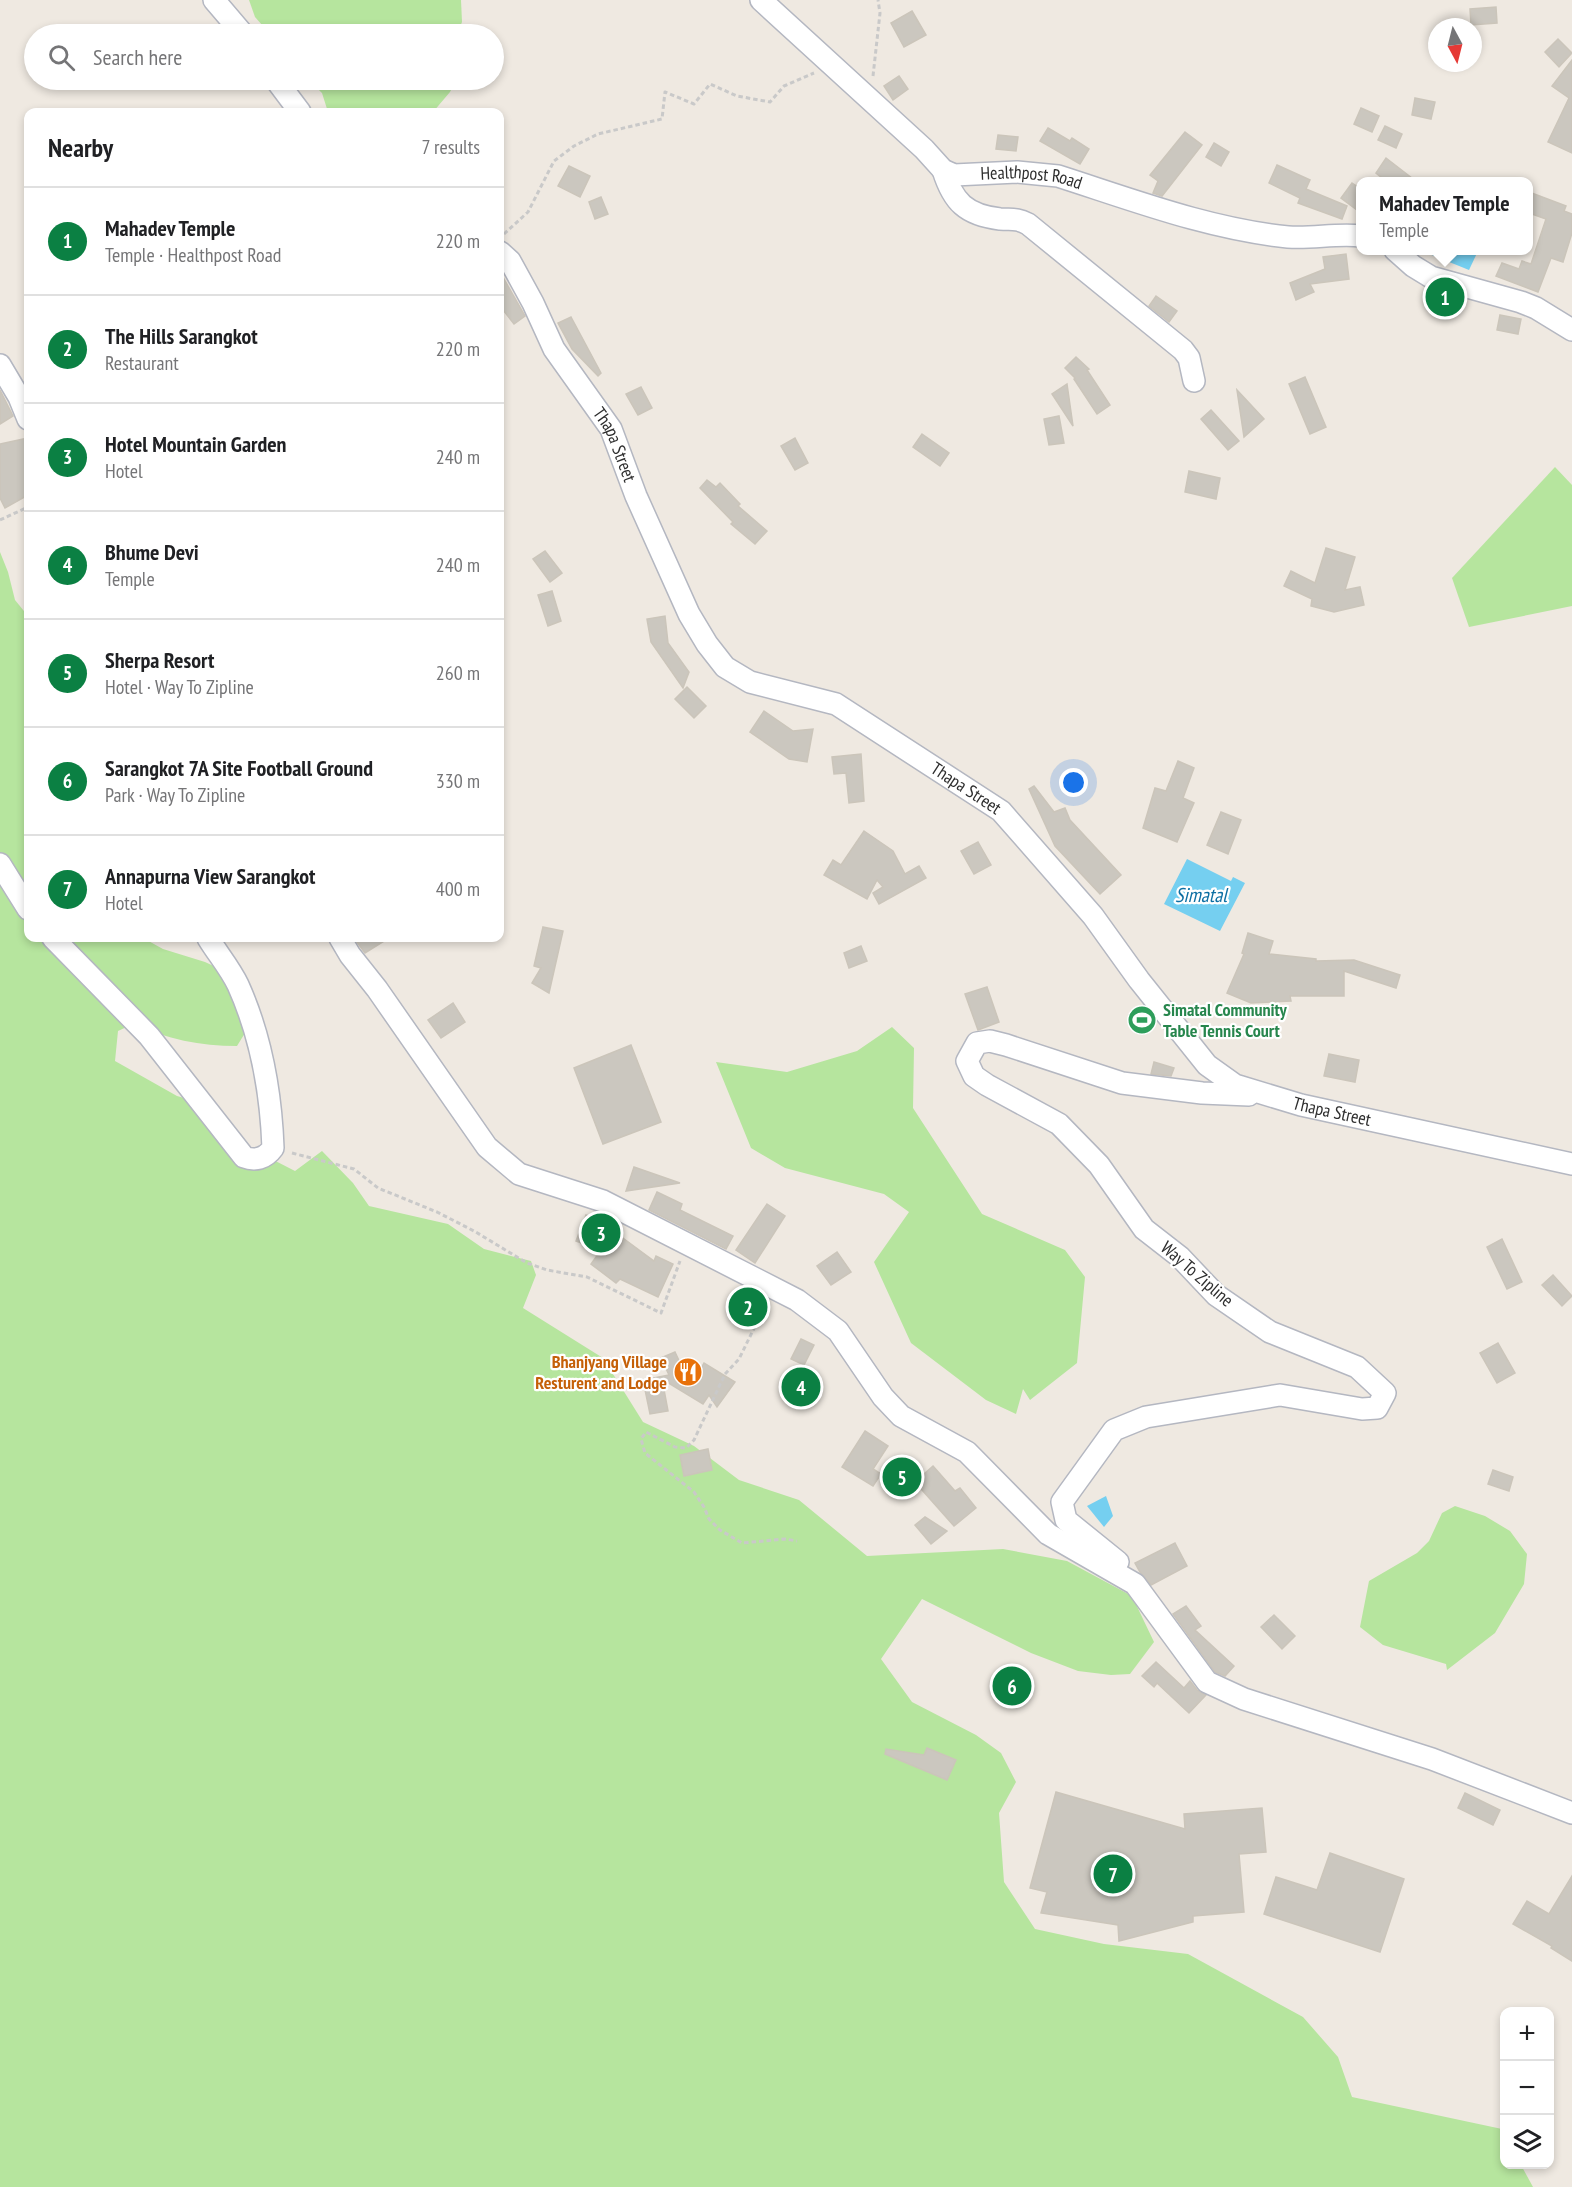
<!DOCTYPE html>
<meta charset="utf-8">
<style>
body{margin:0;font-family:"PT Sans Narrow",sans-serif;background:#f2f2f2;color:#202124}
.controls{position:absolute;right:18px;bottom:18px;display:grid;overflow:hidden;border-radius:12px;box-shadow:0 3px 9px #0003}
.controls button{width:54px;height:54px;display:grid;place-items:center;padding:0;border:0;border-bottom:2px solid #e0e0e0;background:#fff;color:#202124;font:30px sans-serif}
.compass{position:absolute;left:1428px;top:18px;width:54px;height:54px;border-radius:50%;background:#fff;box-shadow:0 3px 9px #0003;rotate:173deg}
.you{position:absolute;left:1074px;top:783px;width:21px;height:21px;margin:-15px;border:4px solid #fff;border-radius:50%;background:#1a73e8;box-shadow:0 0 0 9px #1a73e833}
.badge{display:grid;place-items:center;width:39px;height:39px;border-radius:50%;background:#0b8043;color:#fff;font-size:20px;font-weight:700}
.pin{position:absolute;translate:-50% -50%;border:3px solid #fff;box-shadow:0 2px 6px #0006}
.popup{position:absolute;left:1356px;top:177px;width:177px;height:78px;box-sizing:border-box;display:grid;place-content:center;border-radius:12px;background:#fff;filter:drop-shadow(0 2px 4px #0005);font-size:20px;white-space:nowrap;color:#757577}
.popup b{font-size:22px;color:#202124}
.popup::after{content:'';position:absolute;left:50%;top:100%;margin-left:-12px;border:12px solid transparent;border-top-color:#fff}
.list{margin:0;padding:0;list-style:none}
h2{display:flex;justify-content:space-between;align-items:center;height:78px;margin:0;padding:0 24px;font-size:26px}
h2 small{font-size:20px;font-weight:400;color:#757577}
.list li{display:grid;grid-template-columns:39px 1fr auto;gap:18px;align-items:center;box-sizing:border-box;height:108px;padding:0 24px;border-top:2px solid #e0e0e0}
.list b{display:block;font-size:22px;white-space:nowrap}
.list p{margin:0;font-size:20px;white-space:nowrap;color:#757577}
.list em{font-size:20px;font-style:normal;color:#757577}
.icon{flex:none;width:33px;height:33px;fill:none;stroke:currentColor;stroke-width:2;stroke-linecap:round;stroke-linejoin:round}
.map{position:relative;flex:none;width:1572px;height:2187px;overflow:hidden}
.search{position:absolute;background:#fff;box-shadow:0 3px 9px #0003;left:24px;top:24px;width:480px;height:66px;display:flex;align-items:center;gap:15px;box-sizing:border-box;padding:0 21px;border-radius:33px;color:#757577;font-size:22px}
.panel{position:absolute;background:#fff;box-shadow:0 3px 9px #0003;left:24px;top:108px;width:480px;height:834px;border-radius:12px}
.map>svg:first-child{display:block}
.green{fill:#b6e59e}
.water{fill:#75cff0}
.building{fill:#cbc7bf;stroke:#cbc5ba;stroke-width:1.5}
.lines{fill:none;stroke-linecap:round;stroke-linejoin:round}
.minor-casing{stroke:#b4b7c1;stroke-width:24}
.path{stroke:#c9c9c9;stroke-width:3;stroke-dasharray:4.5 3;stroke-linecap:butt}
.minor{stroke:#fff;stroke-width:21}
.labels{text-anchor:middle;stroke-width:4.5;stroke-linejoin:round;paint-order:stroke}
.street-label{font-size:18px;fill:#2e2e2e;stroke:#fff}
.leisure-label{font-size:18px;font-weight:bold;fill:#27864d;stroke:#fff;text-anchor:start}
.food-label{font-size:18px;font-weight:bold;fill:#c56008;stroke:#fff;text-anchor:end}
.water-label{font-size:20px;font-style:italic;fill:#0d6fa3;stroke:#fff}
</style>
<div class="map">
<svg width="1572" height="2187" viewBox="0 0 1572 2187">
<rect width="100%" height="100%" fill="#efe9e1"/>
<!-- green -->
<g class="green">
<polygon points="249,0 461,0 462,22 457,34 270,34 255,17"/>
<polygon points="309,80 456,80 450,92 433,112 328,112 322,93"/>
<polygon points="1555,467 1572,485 1572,606 1469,627 1452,578"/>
<path d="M0,552L8,572L15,600L28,616V938H143L163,949L205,962L218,968L230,979L245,1033L237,1046C200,1046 167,1039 133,1024L118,1031L115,1061L177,1096L219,1108L250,1148L295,1171L322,1151L353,1183L369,1206L448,1224L484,1249L531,1261L536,1275L523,1308L603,1358L643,1422L694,1446L739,1480L799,1500L867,1556L1003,1549L1067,1561L1132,1596L1154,1642L1130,1674L1111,1675L1078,1671L1031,1653L922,1599L881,1659L912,1702L976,1735L1001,1753L1016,1782L999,1813L1004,1882L1035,1929L1104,1944L1188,1954L1303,2017L1338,2057L1352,2097L1502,2129L1504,2134V2164L1521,2165L1533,2187H0Z"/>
<polygon points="892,1027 914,1048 913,1108 982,1214 1065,1250 1085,1277 1077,1363 1030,1400 1023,1389 1016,1414 986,1400 911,1343 874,1262 909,1212 884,1194 785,1168 751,1148 716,1062 787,1072 857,1051"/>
<polygon points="1455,1506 1485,1516 1510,1531 1527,1554 1524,1584 1495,1633 1447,1670 1446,1664 1383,1645 1360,1627 1369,1581 1417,1553 1429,1541 1442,1513"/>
</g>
<!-- water -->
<g class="water">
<polygon points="1422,251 1478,250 1478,251 1469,270"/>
<polygon points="1187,859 1231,881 1233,877 1245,883 1220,931 1164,904"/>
<polygon points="1106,1496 1113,1516 1104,1527 1087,1506"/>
</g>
<!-- building -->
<g class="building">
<polygon points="1496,7 1497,23 1471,25 1470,9"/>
<polygon points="912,11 926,35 904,47 891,23"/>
<polygon points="1558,39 1572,53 1559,67 1545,52"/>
<polygon points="1572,60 1572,153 1548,142 1569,98 1552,86"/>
<polygon points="899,76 908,89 893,100 884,86"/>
<polygon points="1415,98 1435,102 1431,119 1412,115"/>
<polygon points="1361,108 1379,116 1372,132 1354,124"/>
<polygon points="1385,126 1402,134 1396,148 1378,140"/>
<polygon points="1048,128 1070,141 1072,138 1089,149 1080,164 1040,141"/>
<polygon points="1185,132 1202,145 1162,196 1153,193 1158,181 1150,175"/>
<polygon points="998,135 1018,137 1016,151 996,149"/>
<polygon points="1214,143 1229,152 1221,166 1206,157"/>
<polygon points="1386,158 1417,182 1387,182 1376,173"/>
<polygon points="1277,165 1310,180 1306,189 1347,206 1342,219 1298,203 1300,198 1269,183"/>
<polygon points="569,166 590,176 580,197 558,186"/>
<polygon points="1352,183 1361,189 1361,213 1341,198"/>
<polygon points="1529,192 1566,206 1564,211 1572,214 1572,233 1563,262 1551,258 1538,292 1496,276 1502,263 1519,269 1522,261 1531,264 1546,219 1529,213"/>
<polygon points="601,197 608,214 595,219 589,202"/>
<polygon points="1346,254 1349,279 1310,284 1314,292 1296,300 1290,283 1325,269 1323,257"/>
<polygon points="500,272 525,316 514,324 500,306"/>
<polygon points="1156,296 1177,311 1169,322 1149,306"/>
<polygon points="1500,315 1521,319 1518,334 1497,330"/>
<polygon points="571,317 601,373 598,376 572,349 558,323"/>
<polygon points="1076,357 1089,369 1087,370 1110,405 1097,414 1074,379 1075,378 1065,368"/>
<polygon points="1305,377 1326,427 1310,434 1289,384"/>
<polygon points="1067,384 1073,426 1052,394"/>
<polygon points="641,387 652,408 638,415 626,394"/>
<polygon points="0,390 13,416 0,424"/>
<polygon points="1237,390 1264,419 1244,437"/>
<polygon points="1211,410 1239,441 1228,450 1201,419"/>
<polygon points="1059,416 1064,443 1049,445 1044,419"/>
<polygon points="922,434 949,453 940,466 913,447"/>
<polygon points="28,438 28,495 5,508 0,498 0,444"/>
<polygon points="795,438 808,463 795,470 781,446"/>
<polygon points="1189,471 1220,478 1216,499 1185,492"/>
<polygon points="707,480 716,487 720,483 740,504 738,506 767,531 755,544 731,524 733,522 700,488"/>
<polygon points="1326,548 1355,557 1345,590 1360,587 1364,605 1334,612 1311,606 1312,599 1284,586 1291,571 1315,583"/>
<polygon points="545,551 562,573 550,582 533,559"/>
<polygon points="552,591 561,621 548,626 538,595"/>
<polygon points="665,616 668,643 689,672 683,688 651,642 647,619"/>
<polygon points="687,687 706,706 694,718 675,699"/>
<polygon points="764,711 793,731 813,729 807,762 789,759 750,732"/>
<polygon points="861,754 864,801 849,803 846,773 834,774 832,757"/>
<polygon points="1178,761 1194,768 1183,798 1194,803 1177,842 1143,828 1155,788 1166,791"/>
<polygon points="1034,786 1054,812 1065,808 1070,820 1121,875 1100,894 1055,846 1029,789"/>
<polygon points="1221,812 1241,820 1228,854 1207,845"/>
<polygon points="864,831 893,851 905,874 919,866 926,878 879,904 873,893 883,887 877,880 867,899 824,875 833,860 841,865"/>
<polygon points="978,842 991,865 974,874 961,851"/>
<polygon points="543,927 563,931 549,993 532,983 541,968 534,966"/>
<polygon points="1248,933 1273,941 1269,954 1316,959 1316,961 1354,960 1400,975 1396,988 1344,971 1344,996 1290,996 1291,1001 1251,1003 1227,993 1244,954 1242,953"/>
<polygon points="354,938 389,938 365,953"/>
<polygon points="861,946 867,961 849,968 844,953"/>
<polygon points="987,987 999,1022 978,1030 965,994"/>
<polygon points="453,1003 465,1022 441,1038 428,1020"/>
<polygon points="631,1045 661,1122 603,1144 574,1068"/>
<polygon points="1329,1054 1359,1060 1355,1082 1324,1076"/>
<polygon points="1154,1062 1174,1068 1171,1076 1151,1074"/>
<polygon points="634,1167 680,1183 626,1191"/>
<polygon points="657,1192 682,1204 680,1210 733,1236 726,1249 649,1210"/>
<polygon points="767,1204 785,1216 755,1263 736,1250"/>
<polygon points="586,1215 614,1226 612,1230 654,1261 656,1256 673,1264 658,1297 620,1279 616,1283 591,1264 601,1250 576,1241"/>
<polygon points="1502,1239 1522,1282 1507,1289 1487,1247"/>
<polygon points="837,1252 851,1272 831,1285 817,1266"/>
<polygon points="1553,1275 1572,1296 1562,1306 1542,1285"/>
<polygon points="743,1291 764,1302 753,1323 732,1312"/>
<polygon points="801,1339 814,1345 804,1365 791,1359"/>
<polygon points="1498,1343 1515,1373 1497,1383 1480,1353"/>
<polygon points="675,1352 691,1386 704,1363 735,1382 717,1407 709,1395 703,1404 662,1379 668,1411 650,1414 643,1380 669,1375 661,1358"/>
<polygon points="865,1431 888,1446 873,1469 881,1474 873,1486 842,1467"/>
<polygon points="708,1449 712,1470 684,1476 680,1455"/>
<polygon points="933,1466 955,1491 960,1488 976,1508 954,1526 915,1482"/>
<polygon points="1493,1470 1513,1477 1509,1491 1488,1484"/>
<polygon points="925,1517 947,1531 931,1544 915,1525"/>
<polygon points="1175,1543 1187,1566 1151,1585 1140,1572 1135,1563"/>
<polygon points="1186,1606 1201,1626 1195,1630 1234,1666 1225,1676 1215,1672 1173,1614"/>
<polygon points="1274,1615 1295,1636 1282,1649 1261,1627"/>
<polygon points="1156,1662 1184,1688 1190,1681 1197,1690 1206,1695 1189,1713 1157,1683 1154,1687 1142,1676"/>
<polygon points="927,1748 956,1760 947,1780 885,1754 886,1749 924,1755"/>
<polygon points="1056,1792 1185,1829 1184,1814 1262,1808 1266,1852 1239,1854 1244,1912 1193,1916 1193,1922 1119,1941 1118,1925 1041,1913 1047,1892 1030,1888"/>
<polygon points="1465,1793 1500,1810 1493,1825 1458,1808"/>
<polygon points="1330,1853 1404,1879 1380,1952 1264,1914 1276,1877 1317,1890"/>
<polygon points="1572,1876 1572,1961 1551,1948 1552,1946 1513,1924 1527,1901 1549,1914"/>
</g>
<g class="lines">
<!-- minor casing -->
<g class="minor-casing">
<g id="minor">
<polyline points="214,0 243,34"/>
<path id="s1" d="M761,0L924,149L943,170L954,175L1017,172L1058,176C1133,200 1209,229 1288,237C1312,239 1337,233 1361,236"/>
<polyline points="276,80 300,112"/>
<path d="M943,170C953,202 966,215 1000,219C1013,220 1016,218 1028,224L1183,350L1189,358L1194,381"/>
<polyline points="1395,250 1413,266 1431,277 1521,302 1536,308 1572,330"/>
<path id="s2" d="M500,252L510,261L533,303L554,349L611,429L636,496L689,614L707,644L725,667L750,682L836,704L1001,811L1093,916L1139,980L1207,1065L1235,1085L1301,1105L1572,1164"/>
<polyline points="0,365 19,397 28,419"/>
<polyline points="0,864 28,909"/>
<path d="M53,938L149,1036L244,1157C255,1161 265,1159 273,1148C271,1093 261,1036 238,985C230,968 217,953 208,938"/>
<polyline points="340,938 350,955 377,989 487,1147 519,1174 603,1201 797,1300 838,1331 883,1397 901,1416 967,1452 1048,1534 1135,1584 1207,1682 1244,1699 1432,1759 1572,1813"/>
<polyline points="1118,1562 1066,1520 1062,1502 1114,1430 1146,1417 1280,1395 1362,1409 1377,1408 1385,1393 1357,1367 1270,1332 1216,1295 1180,1257 1144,1229 1099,1165 1059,1124 987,1085 974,1076 967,1061 977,1043 990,1041 1006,1045 1122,1083 1202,1093 1249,1095"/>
</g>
</g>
<!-- path -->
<g class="path">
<polyline points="873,76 880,13 878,0"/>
<polyline points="504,234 528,212 554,161 574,146 598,134 662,119 665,92 694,104 710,84 737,96 770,102 784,86 814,73"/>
<polyline points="0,520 28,507"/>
<polyline points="292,1153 354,1169 378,1188 437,1212 474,1231 527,1263 547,1270 587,1277 661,1313 680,1261"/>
<polyline points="765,1306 739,1359 725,1374 694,1440 686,1448 675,1447 646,1432 641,1439 645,1453 694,1492 704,1507 709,1519 720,1530 742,1543 785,1539 797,1541"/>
</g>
<!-- minor -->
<use href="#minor" class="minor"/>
</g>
<!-- icons -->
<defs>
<g id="stadium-disc" transform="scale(1.5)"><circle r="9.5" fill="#2e9e5b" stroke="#fff"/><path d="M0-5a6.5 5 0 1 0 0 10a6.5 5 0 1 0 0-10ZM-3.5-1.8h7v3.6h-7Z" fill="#fff"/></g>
<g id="restaurant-disc" transform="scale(1.5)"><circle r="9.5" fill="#e8710a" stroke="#fff"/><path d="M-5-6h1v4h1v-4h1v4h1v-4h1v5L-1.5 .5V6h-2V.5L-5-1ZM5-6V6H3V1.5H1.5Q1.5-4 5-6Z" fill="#fff"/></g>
</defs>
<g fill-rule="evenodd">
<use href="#stadium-disc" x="1142" y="1020"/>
<use href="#restaurant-disc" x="688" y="1372"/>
</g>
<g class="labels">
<!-- street labels -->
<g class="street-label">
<text dy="6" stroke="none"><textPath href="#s1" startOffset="339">Healthpost Road</textPath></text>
<text dy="6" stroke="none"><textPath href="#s2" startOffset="226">Thapa Street</textPath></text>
<text dy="6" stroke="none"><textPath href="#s2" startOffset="748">Thapa Street</textPath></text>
<text dy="6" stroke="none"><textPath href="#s2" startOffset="1252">Thapa Street</textPath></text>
<text transform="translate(1197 1274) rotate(41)" y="6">Way To Zipline</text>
</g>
<!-- leisure labels -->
<g class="leisure-label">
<text x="1163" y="1016">Simatal Community<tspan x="1163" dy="21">Table Tennis Court</tspan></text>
</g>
<!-- food labels -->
<g class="food-label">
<text x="667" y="1368">Bhanjyang Village<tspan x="667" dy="21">Resturent and Lodge</tspan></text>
</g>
<!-- water labels -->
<g class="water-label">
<text x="1201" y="902">Simatal</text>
</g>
</g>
</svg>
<div class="controls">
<button>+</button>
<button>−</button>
<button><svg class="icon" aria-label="layers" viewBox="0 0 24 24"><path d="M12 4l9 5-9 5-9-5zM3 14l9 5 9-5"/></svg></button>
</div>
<svg class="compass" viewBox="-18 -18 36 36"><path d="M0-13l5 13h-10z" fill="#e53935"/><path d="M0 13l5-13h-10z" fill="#757577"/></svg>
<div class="you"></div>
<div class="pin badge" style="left:1445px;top:297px">1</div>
<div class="popup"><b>Mahadev Temple</b>Temple</div>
<div class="pin badge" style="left:748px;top:1307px">2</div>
<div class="pin badge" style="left:601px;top:1233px">3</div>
<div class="pin badge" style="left:801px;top:1387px">4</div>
<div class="pin badge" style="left:902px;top:1477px">5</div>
<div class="pin badge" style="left:1012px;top:1686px">6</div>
<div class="pin badge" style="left:1113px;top:1874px">7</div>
<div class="search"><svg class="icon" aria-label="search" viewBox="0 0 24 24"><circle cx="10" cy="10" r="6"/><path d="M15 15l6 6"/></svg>Search here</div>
<section class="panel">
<h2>Nearby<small>7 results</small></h2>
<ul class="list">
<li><span class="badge">1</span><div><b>Mahadev Temple</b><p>Temple · Healthpost Road</p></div><em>220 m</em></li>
<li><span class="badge">2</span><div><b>The Hills Sarangkot</b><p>Restaurant</p></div><em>220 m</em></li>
<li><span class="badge">3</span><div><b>Hotel Mountain Garden</b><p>Hotel</p></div><em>240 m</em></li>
<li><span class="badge">4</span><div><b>Bhume Devi</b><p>Temple</p></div><em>240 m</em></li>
<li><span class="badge">5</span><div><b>Sherpa Resort</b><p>Hotel · Way To Zipline</p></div><em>260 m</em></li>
<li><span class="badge">6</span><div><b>Sarangkot 7A Site Football Ground</b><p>Park · Way To Zipline</p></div><em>330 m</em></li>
<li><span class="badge">7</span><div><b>Annapurna View Sarangkot</b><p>Hotel</p></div><em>400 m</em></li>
</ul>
</section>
</div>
